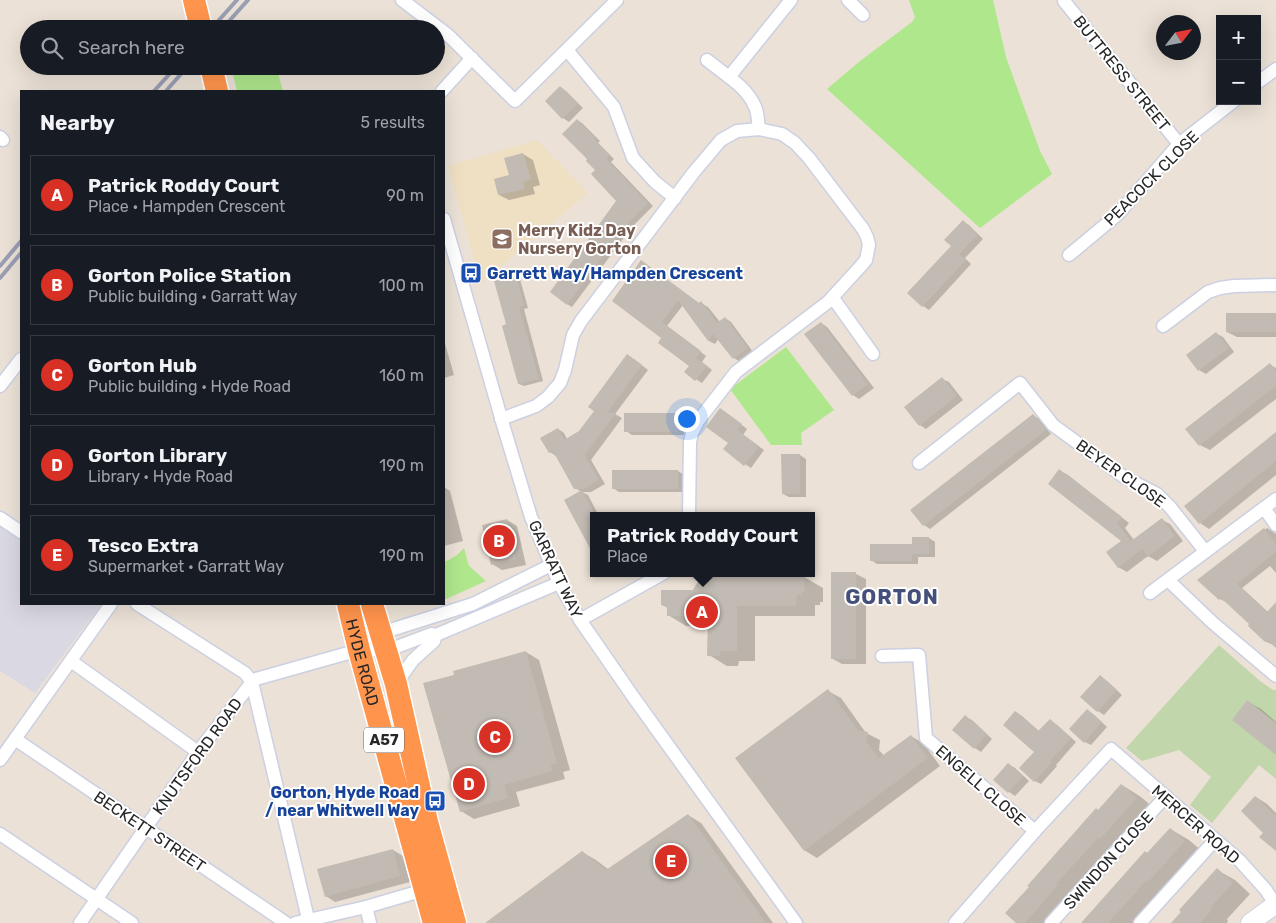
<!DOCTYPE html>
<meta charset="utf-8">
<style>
body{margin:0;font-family:Rubik,sans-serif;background:#20242c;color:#f1f3f6}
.controls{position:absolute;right:15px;top:15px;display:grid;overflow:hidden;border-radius:0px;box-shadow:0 5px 20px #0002}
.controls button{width:45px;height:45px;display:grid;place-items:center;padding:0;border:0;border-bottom:1px solid #363941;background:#171b24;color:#f1f3f6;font:25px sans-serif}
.compass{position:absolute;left:1156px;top:15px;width:45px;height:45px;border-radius:50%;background:#171b24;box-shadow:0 5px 20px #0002;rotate:58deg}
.you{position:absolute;left:686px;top:418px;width:18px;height:18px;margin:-12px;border:4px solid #fff;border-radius:50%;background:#1a73e8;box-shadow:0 0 0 8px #1a73e833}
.badge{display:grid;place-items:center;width:32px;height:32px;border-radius:50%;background:#d93025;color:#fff;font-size:16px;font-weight:700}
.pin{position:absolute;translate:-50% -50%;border:2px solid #fff;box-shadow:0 1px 5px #0006}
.popup{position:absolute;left:590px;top:512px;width:225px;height:65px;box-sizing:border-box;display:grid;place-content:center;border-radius:0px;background:#171b24;filter:drop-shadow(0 1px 4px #0005);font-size:16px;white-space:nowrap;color:#9ea1a6}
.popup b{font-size:19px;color:#f1f3f6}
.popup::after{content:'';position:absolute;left:50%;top:100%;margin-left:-10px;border:10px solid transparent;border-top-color:#171b24}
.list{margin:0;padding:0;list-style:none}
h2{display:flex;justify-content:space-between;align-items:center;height:65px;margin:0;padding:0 20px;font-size:21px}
h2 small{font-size:16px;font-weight:400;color:#9ea1a6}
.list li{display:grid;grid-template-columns:32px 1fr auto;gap:15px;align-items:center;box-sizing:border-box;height:80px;margin:0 10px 10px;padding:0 10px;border:1px solid #363941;border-radius:0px}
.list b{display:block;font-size:19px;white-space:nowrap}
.list p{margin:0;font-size:16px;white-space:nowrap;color:#9ea1a6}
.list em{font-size:16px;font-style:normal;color:#9ea1a6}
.icon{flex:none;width:28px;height:28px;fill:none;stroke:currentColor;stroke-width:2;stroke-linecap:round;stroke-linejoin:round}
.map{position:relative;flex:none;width:1276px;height:923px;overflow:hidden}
.search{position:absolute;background:#171b24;box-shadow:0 5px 20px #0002;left:20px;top:20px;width:425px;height:55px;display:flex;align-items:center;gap:12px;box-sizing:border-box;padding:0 18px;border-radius:28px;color:#9ea1a6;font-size:19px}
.panel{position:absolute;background:#171b24;box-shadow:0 5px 20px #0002;left:20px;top:90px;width:425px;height:515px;border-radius:0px}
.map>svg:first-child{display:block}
.industrial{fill:#dad8e2}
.education{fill:#efdfc3}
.green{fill:#afe78d}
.cemetery{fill:#c2d6ac}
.shadow{fill:#0003}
.building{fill:#c2bbb3}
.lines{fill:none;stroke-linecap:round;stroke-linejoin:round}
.street-casing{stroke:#cbd0e2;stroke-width:15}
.secondary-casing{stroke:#cbd0e2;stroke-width:20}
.highway-casing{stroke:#fff;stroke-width:25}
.street{stroke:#fff;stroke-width:12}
.secondary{stroke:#fff;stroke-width:18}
.highway{stroke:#ff944d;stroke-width:22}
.rail{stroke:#999eb3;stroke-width:4}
.labels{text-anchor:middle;stroke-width:4;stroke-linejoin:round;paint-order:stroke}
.shield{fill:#fff;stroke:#686868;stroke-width:1}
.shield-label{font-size:15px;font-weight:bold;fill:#272727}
.street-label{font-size:16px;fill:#272727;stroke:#fff}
.education-label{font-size:16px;font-weight:bold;fill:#785e54;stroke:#fff;text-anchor:start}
.transit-label{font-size:16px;font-weight:bold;fill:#164399;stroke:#fff;text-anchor:start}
.district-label{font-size:21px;font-weight:bold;letter-spacing:1px;fill:#44507a;stroke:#fff}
</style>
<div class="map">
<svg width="1276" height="923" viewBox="0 0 1276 923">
<rect width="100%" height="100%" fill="#ebe1d6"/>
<!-- industrial -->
<polygon class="industrial" points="0,513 21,529 21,604 101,604 35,693 0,671"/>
<!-- education -->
<polygon class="education" points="537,140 588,193 481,284 448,166"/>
<!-- green -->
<g class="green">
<polygon points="909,0 993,0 1006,57 1040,151 1052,174 980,228 827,89 860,61 912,22 915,17"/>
<polygon points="263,66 276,66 283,91 237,91 233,75"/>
<polygon points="786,347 834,410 801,433 802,445 771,445 730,389"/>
<path d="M464,548L469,566L486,581L444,600V562C452,559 458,555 464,548Z"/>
</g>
<!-- cemetery -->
<polygon class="cemetery" points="1219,645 1260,681 1273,690 1276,690 1276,779 1259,765 1212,823 1190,805 1211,777 1179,750 1142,761 1126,748"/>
<!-- shadow -->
<g class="shadow">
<polygon points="560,87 566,91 583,108 569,122 563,118"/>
<polygon points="577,120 582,123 600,141 598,143 614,159 611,162 653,206 632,227 572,307 567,304 618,201 596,170"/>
<polygon points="523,154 533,160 540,185 533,187 535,194 509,200 499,195"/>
<polygon points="963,222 969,225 983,239 965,258 971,264 929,310 923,306 953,246"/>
<polygon points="641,262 700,304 701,303 708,307 720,322 725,318 731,322 753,352 740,362 734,358 719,338 715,344 709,341 683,305 667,326 706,356 702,362 712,370 702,383 685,372 690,366 663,337"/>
<polygon points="515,277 520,279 528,308 524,309 543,381 524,386 519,384 507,325"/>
<polygon points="1276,314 1276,337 1237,337 1227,332"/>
<polygon points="821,323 827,327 874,388 859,399 853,395"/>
<polygon points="1217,334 1223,337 1234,352 1206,374 1199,370 1188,356"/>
<polygon points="444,340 454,375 444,378"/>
<polygon points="634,359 648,370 615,414 622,418 591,460 605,484 591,492 582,492 588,495 599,516 593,516 593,552 565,501 582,492 575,488 556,456 550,452 558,429 564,433 567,439 580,432"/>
<polygon points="1270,365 1276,368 1276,399 1210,450 1200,445"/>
<polygon points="942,379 949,382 963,400 926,429 920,425 906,407"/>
<polygon points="721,409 747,429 743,435 764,450 751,468 745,464 730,443"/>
<polygon points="678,414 684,418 684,435 632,435 626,431"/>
<polygon points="1033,415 1039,419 1051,434 930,529 924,525 912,510"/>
<polygon points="1276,438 1276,475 1209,529 1200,523"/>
<polygon points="800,455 806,459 806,497 789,497 783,494"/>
<polygon points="678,471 684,475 684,492 619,492 613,488"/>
<polygon points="1060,471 1068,475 1129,523 1125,528 1134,540 1162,520 1170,524 1183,541 1157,561 1148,556 1127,572 1118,567 1124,541"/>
<polygon points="444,487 450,491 463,541 444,546"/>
<polygon points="507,520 517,526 526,565 502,570 492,564"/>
<polygon points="1267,528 1276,534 1276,573 1270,566 1242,588 1268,612 1276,613 1276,642 1273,642 1271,644 1265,641 1251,624 1227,601 1226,602 1220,599 1199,581"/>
<polygon points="929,538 935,542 935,557 918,557 918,564 877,564 871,560"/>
<polygon points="705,573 754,573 754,578 804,577 823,588 823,602 820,602 820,605 815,605 815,616 755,616 755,661 739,661 738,666 727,666 709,655 709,626 686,626 668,615 668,608 662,605 694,591"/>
<polygon points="856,574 866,579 866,664 842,664 833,659"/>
<polygon points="526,652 539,660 570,770 563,772 565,779 516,792 520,806 474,819 461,811 456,675"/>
<polygon points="1100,677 1107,681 1122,695 1104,715 1098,711 1082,697"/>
<polygon points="828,691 841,698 866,733 880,740 879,750 884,756 911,736 924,744 940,766 817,858 804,850"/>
<polygon points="1248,702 1261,709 1276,722 1276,754"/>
<polygon points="1087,711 1093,714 1107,727 1091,745 1085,742"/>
<polygon points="1016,712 1022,716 1040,732 1050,721 1056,724 1076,742 1056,765 1057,766 1041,784 1035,781 1035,752"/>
<polygon points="965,717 972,720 992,739 981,752 975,748"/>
<polygon points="1008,764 1015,768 1029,781 1015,796 1009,792 995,779"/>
<polygon points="1122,785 1141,797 1156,810 1054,923 1018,923 1030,887"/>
<polygon points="1256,797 1267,804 1276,813 1276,849 1264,833"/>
<polygon points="688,815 701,823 773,923 487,923 582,852 596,860 609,870"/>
<polygon points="1170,829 1189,840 1204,853 1138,923 1082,923"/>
<polygon points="393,850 403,856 410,882 335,902 326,896"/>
<polygon points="1217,870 1235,880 1250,894 1227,919 1228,921 1227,923 1173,923"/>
</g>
<!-- building -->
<g class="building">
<polygon points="560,86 578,104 562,119 545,101"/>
<polygon points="577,119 595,138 594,139 610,155 606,159 648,203 627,224 567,305 550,292 616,201 591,174 595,170 586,161 587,159 562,134"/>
<polygon points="523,153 531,179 523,182 525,189 498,195 494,179 509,175 504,158"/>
<polygon points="963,220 978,235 959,254 966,260 922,307 907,293 951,246 944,240"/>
<polygon points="641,260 699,303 701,301 717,323 725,317 748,348 733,359 713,334 708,341 678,300 662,322 701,351 696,358 707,366 695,381 684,372 689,366 658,343 661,338 612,301"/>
<polygon points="516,275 524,305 519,307 539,379 518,384 502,326 506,324 494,281"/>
<rect x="1226" y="313" width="50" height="19"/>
<polygon points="821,322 868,384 852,396 804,334"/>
<polygon points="1216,332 1229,348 1198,371 1186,355"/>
<polygon points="627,354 642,365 607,413 616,413 585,455 599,480 584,489 574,489 553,451 549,453 540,438 558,428 564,440 579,431 594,411 588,407"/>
<polygon points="1270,363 1276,371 1276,386 1199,446 1185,429"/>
<polygon points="942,377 957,396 919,426 904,407"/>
<polygon points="720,408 742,424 737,430 759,446 744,466 723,449 728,443 706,427"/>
<rect x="624" y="413" width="54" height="19"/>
<polygon points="1033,414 1046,430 923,526 910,510"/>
<polygon points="1276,432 1276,461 1199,524 1184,506"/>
<polygon points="781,454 800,454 800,494 782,494"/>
<polygon points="1059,469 1122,517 1117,523 1131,541 1162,518 1175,536 1148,557 1142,549 1118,568 1106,552 1121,541 1048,484"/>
<rect x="612" y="470" width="66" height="19"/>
<polygon points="582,490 593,511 593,554 564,500"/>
<polygon points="507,519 516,559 491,565 482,525"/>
<polygon points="1264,528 1276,544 1276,552 1237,584 1267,612 1276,602 1276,648 1267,640 1265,642 1248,626 1249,624 1221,598 1219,600 1197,580"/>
<polygon points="912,537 929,537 929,554 912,554 912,561 870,561 870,544 912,544"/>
<rect x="831" y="572" width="25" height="87"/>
<polygon points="703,573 738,573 738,577 804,576 805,592 802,592 802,595 797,595 796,606 737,606 737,651 720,651 720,656 707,656 708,616 667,616 667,606 661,605 661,590 693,590"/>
<polygon points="526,651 557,763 551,765 552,771 504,785 508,798 460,812 423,683 454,675 453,671"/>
<polygon points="1100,675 1117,690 1097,712 1080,697"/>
<polygon points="828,689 858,730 868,732 866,741 879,758 911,735 928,758 804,851 735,758"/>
<polygon points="1247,700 1276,723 1276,755 1232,720"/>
<polygon points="1087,709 1102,722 1084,743 1069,729"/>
<polygon points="1015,711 1038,731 1050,719 1071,738 1050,761 1052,762 1034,782 1019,768 1034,752 1003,725"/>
<polygon points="965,715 987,734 974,749 952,730"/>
<polygon points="1008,763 1023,776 1008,793 993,780"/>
<polygon points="1121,784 1137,798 1100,839 1098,838 1056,884 1058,885 1025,923 1016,923 1005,913 1029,887 1027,886 1096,808 1098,810"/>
<polygon points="1255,796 1276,816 1276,851 1259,837 1263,833 1241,811"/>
<polygon points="688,814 766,923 485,923 582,851 606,870"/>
<polygon points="1170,828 1185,841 1148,882 1147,880 1108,923 1081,923 1145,851 1147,853"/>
<polygon points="393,849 400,876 325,897 317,869"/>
<polygon points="1217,868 1233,883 1210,908 1212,910 1200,923 1171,923 1181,912 1179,910"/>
</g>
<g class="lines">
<!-- street casing -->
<g class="street-casing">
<g id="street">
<polyline points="402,0 448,35 515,101 617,0"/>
<polyline points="848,0 863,15"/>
<polyline points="1064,1 1179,144"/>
<polyline points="567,50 614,107 633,158 655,182 675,198"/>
<polyline points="707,60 729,77"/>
<polyline points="1257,83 1276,69"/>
<polyline points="442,91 472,58"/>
<path d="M759,129C758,123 758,115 756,109C751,95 740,85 729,77L791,0"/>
<polyline points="0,137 3,140"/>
<polyline points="444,219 504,428 531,517 559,583 580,620 634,698 796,923"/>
<polyline points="1069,255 1117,215 1179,144 1234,101"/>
<polyline points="833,298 873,354"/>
<polyline points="1163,326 1208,292 1220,288 1234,286 1276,285"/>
<polyline points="0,386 21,359"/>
<polyline points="501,419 536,406 548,397 560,383 565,370 573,335 581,321 694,172 721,140 737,131 759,129 768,131 782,134 795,143 809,158 863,229 867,237 869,245 866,260 860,267 828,302 736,372 698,421 692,433 690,442 689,516"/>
<polyline points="919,463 1020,383 1053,425 1124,477 1157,494 1170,507 1205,551"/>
<polyline points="1264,508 1276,525"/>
<polyline points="0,518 21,532"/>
<polyline points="1168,580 1213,623 1276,676"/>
<polyline points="1150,593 1276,499"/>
<polyline points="137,604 245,673 252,682 309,923"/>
<polyline points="580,620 664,573"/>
<polyline points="359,650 381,633 473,604 551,565"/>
<polyline points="882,656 919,655 926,738 1035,831"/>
<polyline points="71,661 198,752"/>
<polyline points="396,684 413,660 434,641 436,635"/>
<polyline points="15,739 286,923"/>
<polyline points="0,760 111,604"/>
<polyline points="0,834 132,923"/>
<polyline points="366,907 370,923"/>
<polyline points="80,923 198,752 252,682 256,679 359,650 386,651 431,634 436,635 559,583"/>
<polyline points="295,923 366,907 431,888"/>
<polyline points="955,923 1035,831 1111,749 1240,861 1266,890 1275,904"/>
<polyline points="1051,923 1165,797"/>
<polyline points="1140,923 1215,840"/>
</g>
</g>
<!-- secondary casing -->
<g class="secondary-casing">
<polyline id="secondary" points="1250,923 1276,904"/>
</g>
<!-- highway casing -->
<g class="highway-casing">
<g id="highway">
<polyline points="194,0 201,29"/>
<polyline points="211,66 217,91"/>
<path id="s1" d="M348,604L359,650L434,923"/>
<polyline points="372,604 396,684 427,822 455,923"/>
</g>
</g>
<!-- street -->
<use href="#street" class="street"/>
<!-- secondary -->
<use href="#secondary" class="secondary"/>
<!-- highway -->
<use href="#highway" class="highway"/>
<!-- rail -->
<g class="rail">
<polyline points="211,29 237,0"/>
<polyline points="222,29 248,0"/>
<polyline points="154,91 177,66"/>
<polyline points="166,91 188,66"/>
<polyline points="0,266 21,241"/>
<polyline points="0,278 21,253"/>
</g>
</g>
<!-- icons -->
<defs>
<g id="school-square" transform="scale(1.125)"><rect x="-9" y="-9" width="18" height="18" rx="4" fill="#8d6e63" stroke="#fff"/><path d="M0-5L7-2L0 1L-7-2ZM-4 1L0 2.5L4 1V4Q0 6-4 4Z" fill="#fff"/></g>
<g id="bus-square" transform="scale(1.125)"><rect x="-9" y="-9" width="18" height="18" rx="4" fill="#1a4fb4" stroke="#fff"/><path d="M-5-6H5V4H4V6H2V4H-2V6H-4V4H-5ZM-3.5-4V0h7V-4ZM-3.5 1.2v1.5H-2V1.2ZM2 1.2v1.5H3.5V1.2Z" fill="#fff"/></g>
</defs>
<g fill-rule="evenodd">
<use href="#school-square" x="502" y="239"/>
<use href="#bus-square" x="471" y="273"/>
<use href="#bus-square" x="435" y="801"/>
</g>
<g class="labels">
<!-- shield labels -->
<rect class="shield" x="364" y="727.5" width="40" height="25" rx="4"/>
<g class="shield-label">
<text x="384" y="745">A57</text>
</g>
<!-- street labels -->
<g class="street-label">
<text transform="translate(1122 73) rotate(51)" y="6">BUTTRESS STREET</text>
<text transform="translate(1151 178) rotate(-45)" y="6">PEACOCK CLOSE</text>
<text transform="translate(1121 473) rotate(35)" y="6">BEYER CLOSE</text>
<text transform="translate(556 569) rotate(65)" y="6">GARRATT WAY</text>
<text dy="6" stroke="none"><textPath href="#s1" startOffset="60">HYDE ROAD</textPath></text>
<text transform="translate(197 756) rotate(-54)" y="6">KNUTSFORD ROAD</text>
<text transform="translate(981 785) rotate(41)" y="6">ENGELL CLOSE</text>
<text transform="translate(1196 824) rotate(41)" y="6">MERCER ROAD</text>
<text transform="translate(150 831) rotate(34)" y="6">BECKETT STREET</text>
<text transform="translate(1108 860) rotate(-48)" y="6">SWINDON CLOSE</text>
</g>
<!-- education labels -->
<g class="education-label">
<text x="518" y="236">Merry Kidz Day<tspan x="518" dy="18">Nursery Gorton</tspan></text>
</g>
<!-- transit labels -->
<g class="transit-label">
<text x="487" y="279">Garrett Way/Hampden Crescent</text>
<text x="419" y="798" text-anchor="end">Gorton, Hyde Road<tspan x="419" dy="18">/ near Whitwell Way</tspan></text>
</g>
<!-- district labels -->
<g class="district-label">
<text x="892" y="604">GORTON</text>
</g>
</g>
</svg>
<div class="controls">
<button>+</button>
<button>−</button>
</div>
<svg class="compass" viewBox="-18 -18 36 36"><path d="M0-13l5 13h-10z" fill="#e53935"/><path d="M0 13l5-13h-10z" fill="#9ea1a6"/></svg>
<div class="you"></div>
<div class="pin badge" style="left:702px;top:612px">A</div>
<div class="popup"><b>Patrick Roddy Court</b>Place</div>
<div class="pin badge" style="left:499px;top:541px">B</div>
<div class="pin badge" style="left:495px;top:737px">C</div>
<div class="pin badge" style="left:469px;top:784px">D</div>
<div class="pin badge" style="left:671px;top:861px">E</div>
<div class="search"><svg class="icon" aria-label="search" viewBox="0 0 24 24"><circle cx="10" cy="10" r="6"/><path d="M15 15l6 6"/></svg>Search here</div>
<section class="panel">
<h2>Nearby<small>5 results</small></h2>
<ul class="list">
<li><span class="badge">A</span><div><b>Patrick Roddy Court</b><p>Place · Hampden Crescent</p></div><em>90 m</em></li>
<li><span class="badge">B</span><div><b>Gorton Police Station</b><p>Public building · Garratt Way</p></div><em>100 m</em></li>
<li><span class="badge">C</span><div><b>Gorton Hub</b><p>Public building · Hyde Road</p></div><em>160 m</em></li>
<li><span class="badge">D</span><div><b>Gorton Library</b><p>Library · Hyde Road</p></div><em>190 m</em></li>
<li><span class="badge">E</span><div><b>Tesco Extra</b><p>Supermarket · Garratt Way</p></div><em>190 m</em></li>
</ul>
</section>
</div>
